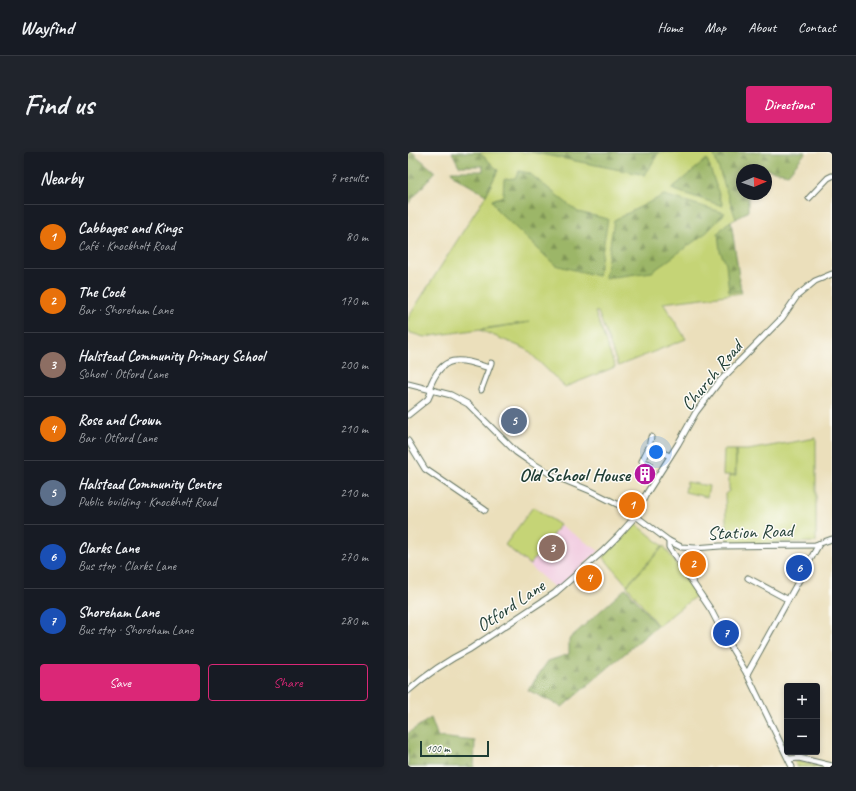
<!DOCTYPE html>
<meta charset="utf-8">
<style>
body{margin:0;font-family:Caveat,sans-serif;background:#20242c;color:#f1f3f6}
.controls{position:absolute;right:12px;bottom:12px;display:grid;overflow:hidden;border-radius:4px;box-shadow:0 2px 6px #0003}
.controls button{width:36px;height:36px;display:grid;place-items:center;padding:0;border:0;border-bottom:1px solid #363941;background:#171b24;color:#f1f3f6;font:20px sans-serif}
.compass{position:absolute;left:328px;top:12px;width:36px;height:36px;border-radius:50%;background:#171b24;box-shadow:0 2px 6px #0003;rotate:88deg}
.scale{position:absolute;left:12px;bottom:10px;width:69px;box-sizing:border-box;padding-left:4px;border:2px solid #1f3d34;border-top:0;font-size:11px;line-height:14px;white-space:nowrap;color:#1f3d34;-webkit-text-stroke:3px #fdfcf7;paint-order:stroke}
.you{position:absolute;left:248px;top:300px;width:14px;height:14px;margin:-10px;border:3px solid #fff;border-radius:50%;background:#1a73e8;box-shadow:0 0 0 6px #1a73e833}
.badge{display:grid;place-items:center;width:26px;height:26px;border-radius:50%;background:#db2777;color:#fff;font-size:13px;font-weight:700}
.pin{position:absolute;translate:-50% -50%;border:2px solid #fff;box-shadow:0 1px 4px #0006}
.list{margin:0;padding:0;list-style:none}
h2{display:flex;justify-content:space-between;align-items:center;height:52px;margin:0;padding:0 16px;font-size:17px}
h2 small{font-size:13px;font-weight:400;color:#9ea1a6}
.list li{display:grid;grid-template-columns:26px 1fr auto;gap:12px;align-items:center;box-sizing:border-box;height:64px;padding:0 16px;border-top:1px solid #363941}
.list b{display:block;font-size:15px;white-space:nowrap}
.list p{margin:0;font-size:13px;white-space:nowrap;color:#9ea1a6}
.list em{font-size:13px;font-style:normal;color:#9ea1a6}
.actions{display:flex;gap:8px;padding:12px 16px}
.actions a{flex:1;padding:9px 0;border:1px solid #db2777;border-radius:4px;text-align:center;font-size:14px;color:#db2777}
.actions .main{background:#db2777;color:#fff}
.map{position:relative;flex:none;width:424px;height:615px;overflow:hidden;border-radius:4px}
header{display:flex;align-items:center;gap:24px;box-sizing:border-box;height:56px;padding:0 20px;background:#171b24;border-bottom:1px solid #363941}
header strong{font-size:19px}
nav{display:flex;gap:22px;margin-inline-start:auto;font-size:14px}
.intro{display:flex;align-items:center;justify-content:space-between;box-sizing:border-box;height:96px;padding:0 24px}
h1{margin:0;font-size:28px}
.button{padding:10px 18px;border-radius:4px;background:#db2777;color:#fff;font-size:14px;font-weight:700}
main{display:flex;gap:24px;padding:0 24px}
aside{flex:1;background:#171b24;border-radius:4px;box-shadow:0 2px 6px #0003}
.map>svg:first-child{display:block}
.built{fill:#f2cfe2}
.green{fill:#c5d476;stroke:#728855}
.forest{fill:url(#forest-firs);stroke:#5e7a4e}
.garden{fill:url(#garden-dots);stroke:#728855}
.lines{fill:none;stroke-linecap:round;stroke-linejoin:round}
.minor-casing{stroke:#667663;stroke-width:7}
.minor{stroke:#fff;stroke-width:5}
.labels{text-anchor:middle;stroke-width:3;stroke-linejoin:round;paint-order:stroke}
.street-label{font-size:19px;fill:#1f3d34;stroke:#fdfcf7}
.poi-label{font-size:19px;font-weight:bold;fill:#1f3d34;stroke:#fdfcf7;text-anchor:end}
</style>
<header>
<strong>Wayfind</strong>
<nav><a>Home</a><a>Map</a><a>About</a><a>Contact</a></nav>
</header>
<div class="intro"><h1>Find us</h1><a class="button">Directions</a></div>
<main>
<aside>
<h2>Nearby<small>7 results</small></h2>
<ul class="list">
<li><span class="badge" style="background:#e8710a">1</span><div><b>Cabbages and Kings</b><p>Café · Knockholt Road</p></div><em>80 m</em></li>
<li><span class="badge" style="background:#e8710a">2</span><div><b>The Cock</b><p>Bar · Shoreham Lane</p></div><em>170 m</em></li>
<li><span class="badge" style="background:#8d6e63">3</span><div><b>Halstead Community Primary School</b><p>School · Otford Lane</p></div><em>200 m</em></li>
<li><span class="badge" style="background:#e8710a">4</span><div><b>Rose and Crown</b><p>Bar · Otford Lane</p></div><em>210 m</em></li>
<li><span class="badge" style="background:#5c6f8a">5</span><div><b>Halstead Community Centre</b><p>Public building · Knockholt Road</p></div><em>210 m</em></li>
<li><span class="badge" style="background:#1a4fb4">6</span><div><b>Clarks Lane</b><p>Bus stop · Clarks Lane</p></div><em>270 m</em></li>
<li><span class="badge" style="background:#1a4fb4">7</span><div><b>Shoreham Lane</b><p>Bus stop · Shoreham Lane</p></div><em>280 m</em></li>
</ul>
<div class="actions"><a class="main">Save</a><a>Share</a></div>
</aside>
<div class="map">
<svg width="424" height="615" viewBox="0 0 424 615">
<defs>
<pattern id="forest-firs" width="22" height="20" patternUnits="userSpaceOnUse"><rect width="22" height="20" fill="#9cb667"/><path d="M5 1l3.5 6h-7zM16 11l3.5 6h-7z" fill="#7f9556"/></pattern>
<pattern id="garden-dots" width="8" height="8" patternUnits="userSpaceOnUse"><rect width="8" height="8" fill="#c5d476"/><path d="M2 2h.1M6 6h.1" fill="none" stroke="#a9b767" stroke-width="1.8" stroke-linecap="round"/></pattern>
</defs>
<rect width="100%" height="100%" fill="#fdfcf7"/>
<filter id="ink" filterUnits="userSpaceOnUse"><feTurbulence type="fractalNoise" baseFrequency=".025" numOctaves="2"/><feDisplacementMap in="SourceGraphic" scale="8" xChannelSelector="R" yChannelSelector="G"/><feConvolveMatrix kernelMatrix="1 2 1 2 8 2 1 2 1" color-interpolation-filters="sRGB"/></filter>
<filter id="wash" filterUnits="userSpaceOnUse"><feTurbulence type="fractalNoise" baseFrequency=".012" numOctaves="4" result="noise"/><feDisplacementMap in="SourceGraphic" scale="16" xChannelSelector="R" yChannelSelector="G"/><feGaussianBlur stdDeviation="0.9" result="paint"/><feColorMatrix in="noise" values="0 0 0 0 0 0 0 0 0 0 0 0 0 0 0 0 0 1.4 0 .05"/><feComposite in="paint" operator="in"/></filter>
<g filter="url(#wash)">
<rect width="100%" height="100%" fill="#ebdfbb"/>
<!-- built -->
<polygon class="built" points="125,355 191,399 148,437 97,393"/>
<!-- green -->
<g class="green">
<polygon points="71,0 309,0 331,62 328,67 320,71 321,94 334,141 255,151 278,187 210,214 190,160 187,160 207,215 157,235 118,197 72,178 122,170 16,185 0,180 0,166 78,43 90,18"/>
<polygon points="408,286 408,390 319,393 317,342 321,339 321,324 328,323 328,298 340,298"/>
<polygon points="316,298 328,298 327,323 315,323"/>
<polygon points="279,330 301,334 299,345 277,340"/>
<polygon points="125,355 152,373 122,413 97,393"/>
<polygon points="226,370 255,394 219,433 195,405"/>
<polygon points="256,394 289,443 250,474 219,434"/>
</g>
<!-- forest -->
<g class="forest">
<polygon points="0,0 4,0 27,20 0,52"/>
<polygon points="44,0 71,0 90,18 78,43 47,25 43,19 75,19 75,14 51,14"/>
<polygon points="123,0 251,0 237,23"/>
<polygon points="305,0 398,0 380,22 341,13 341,18 334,18 334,42 340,42 340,59 328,67"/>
<polygon points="299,7 315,54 263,37"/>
<polygon points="111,19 121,21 170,60 200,67 190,124 147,113 90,59 84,48 95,44 96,27 107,26"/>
<polygon points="256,43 317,61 299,80 244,120 197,126 206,68"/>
<polygon points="323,69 333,139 321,140 318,112 312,99 310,81 317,73"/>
<polygon points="218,436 249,474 154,555 120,538 140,509 161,502 161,487"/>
<polygon points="23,566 30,585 67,589 66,615 0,615 0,581"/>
</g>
<!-- garden -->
<polygon class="garden" points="386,607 417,615 389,615"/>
</g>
<g filter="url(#ink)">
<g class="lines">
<!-- minor casing -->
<g class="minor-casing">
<g id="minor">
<polyline points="401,46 420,26 424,24"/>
<polyline points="0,232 43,243 60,252 108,300 121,309 144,323 183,339 217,356 261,389 273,395 287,396 312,394 407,393 424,387"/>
<path d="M21,237C34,201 51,206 81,216"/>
<polyline points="73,238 83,211"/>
<polyline points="0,263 20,247 24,238"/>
<polyline points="0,289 17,317 77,358"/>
<polyline points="241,295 243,285"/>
<polyline points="241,312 234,309 241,295 262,304"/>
<polyline points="261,389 261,395 303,458 318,487 339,522 384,615"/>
<polyline points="340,426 379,447"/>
<polyline points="339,522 411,392"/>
<path d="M0,539C20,521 38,509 62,497L147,441L194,400L210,384L228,364L237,344L270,292L288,260L311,230L374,166L389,144L407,129L424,122"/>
<polyline points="381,607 391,606 424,614"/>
</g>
</g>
<!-- minor -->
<use href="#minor" class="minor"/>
</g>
</g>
<!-- icons -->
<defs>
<g id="building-disc" transform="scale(1.15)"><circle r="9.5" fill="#b5179e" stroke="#fdfcf7"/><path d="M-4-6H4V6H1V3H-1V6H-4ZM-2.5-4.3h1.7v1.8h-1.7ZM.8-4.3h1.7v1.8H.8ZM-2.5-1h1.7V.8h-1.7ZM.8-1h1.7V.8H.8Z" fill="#fff"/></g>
</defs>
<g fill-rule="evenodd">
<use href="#building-disc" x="237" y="322"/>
</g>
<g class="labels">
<!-- street labels -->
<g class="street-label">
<text transform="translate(303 223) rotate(-50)" y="7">Church Road</text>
<text transform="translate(342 379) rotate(-2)" y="7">Station Road</text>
<text transform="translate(102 453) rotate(-34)" y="7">Otford Lane</text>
</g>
<!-- poi labels -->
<g class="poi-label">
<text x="222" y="329">Old School House</text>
</g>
</g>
</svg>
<div class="controls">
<button>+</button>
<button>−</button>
</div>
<svg class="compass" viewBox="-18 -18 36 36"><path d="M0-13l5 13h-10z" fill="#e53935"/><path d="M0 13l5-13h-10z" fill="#9ea1a6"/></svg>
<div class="scale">100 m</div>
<div class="you"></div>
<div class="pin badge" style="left:224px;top:353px;background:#e8710a">1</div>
<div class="pin badge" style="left:285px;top:412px;background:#e8710a">2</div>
<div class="pin badge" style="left:144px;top:396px;background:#8d6e63">3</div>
<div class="pin badge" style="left:181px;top:426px;background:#e8710a">4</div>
<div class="pin badge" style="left:106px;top:269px;background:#5c6f8a">5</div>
<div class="pin badge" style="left:391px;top:416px;background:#1a4fb4">6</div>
<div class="pin badge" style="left:318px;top:481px;background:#1a4fb4">7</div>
</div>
</main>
